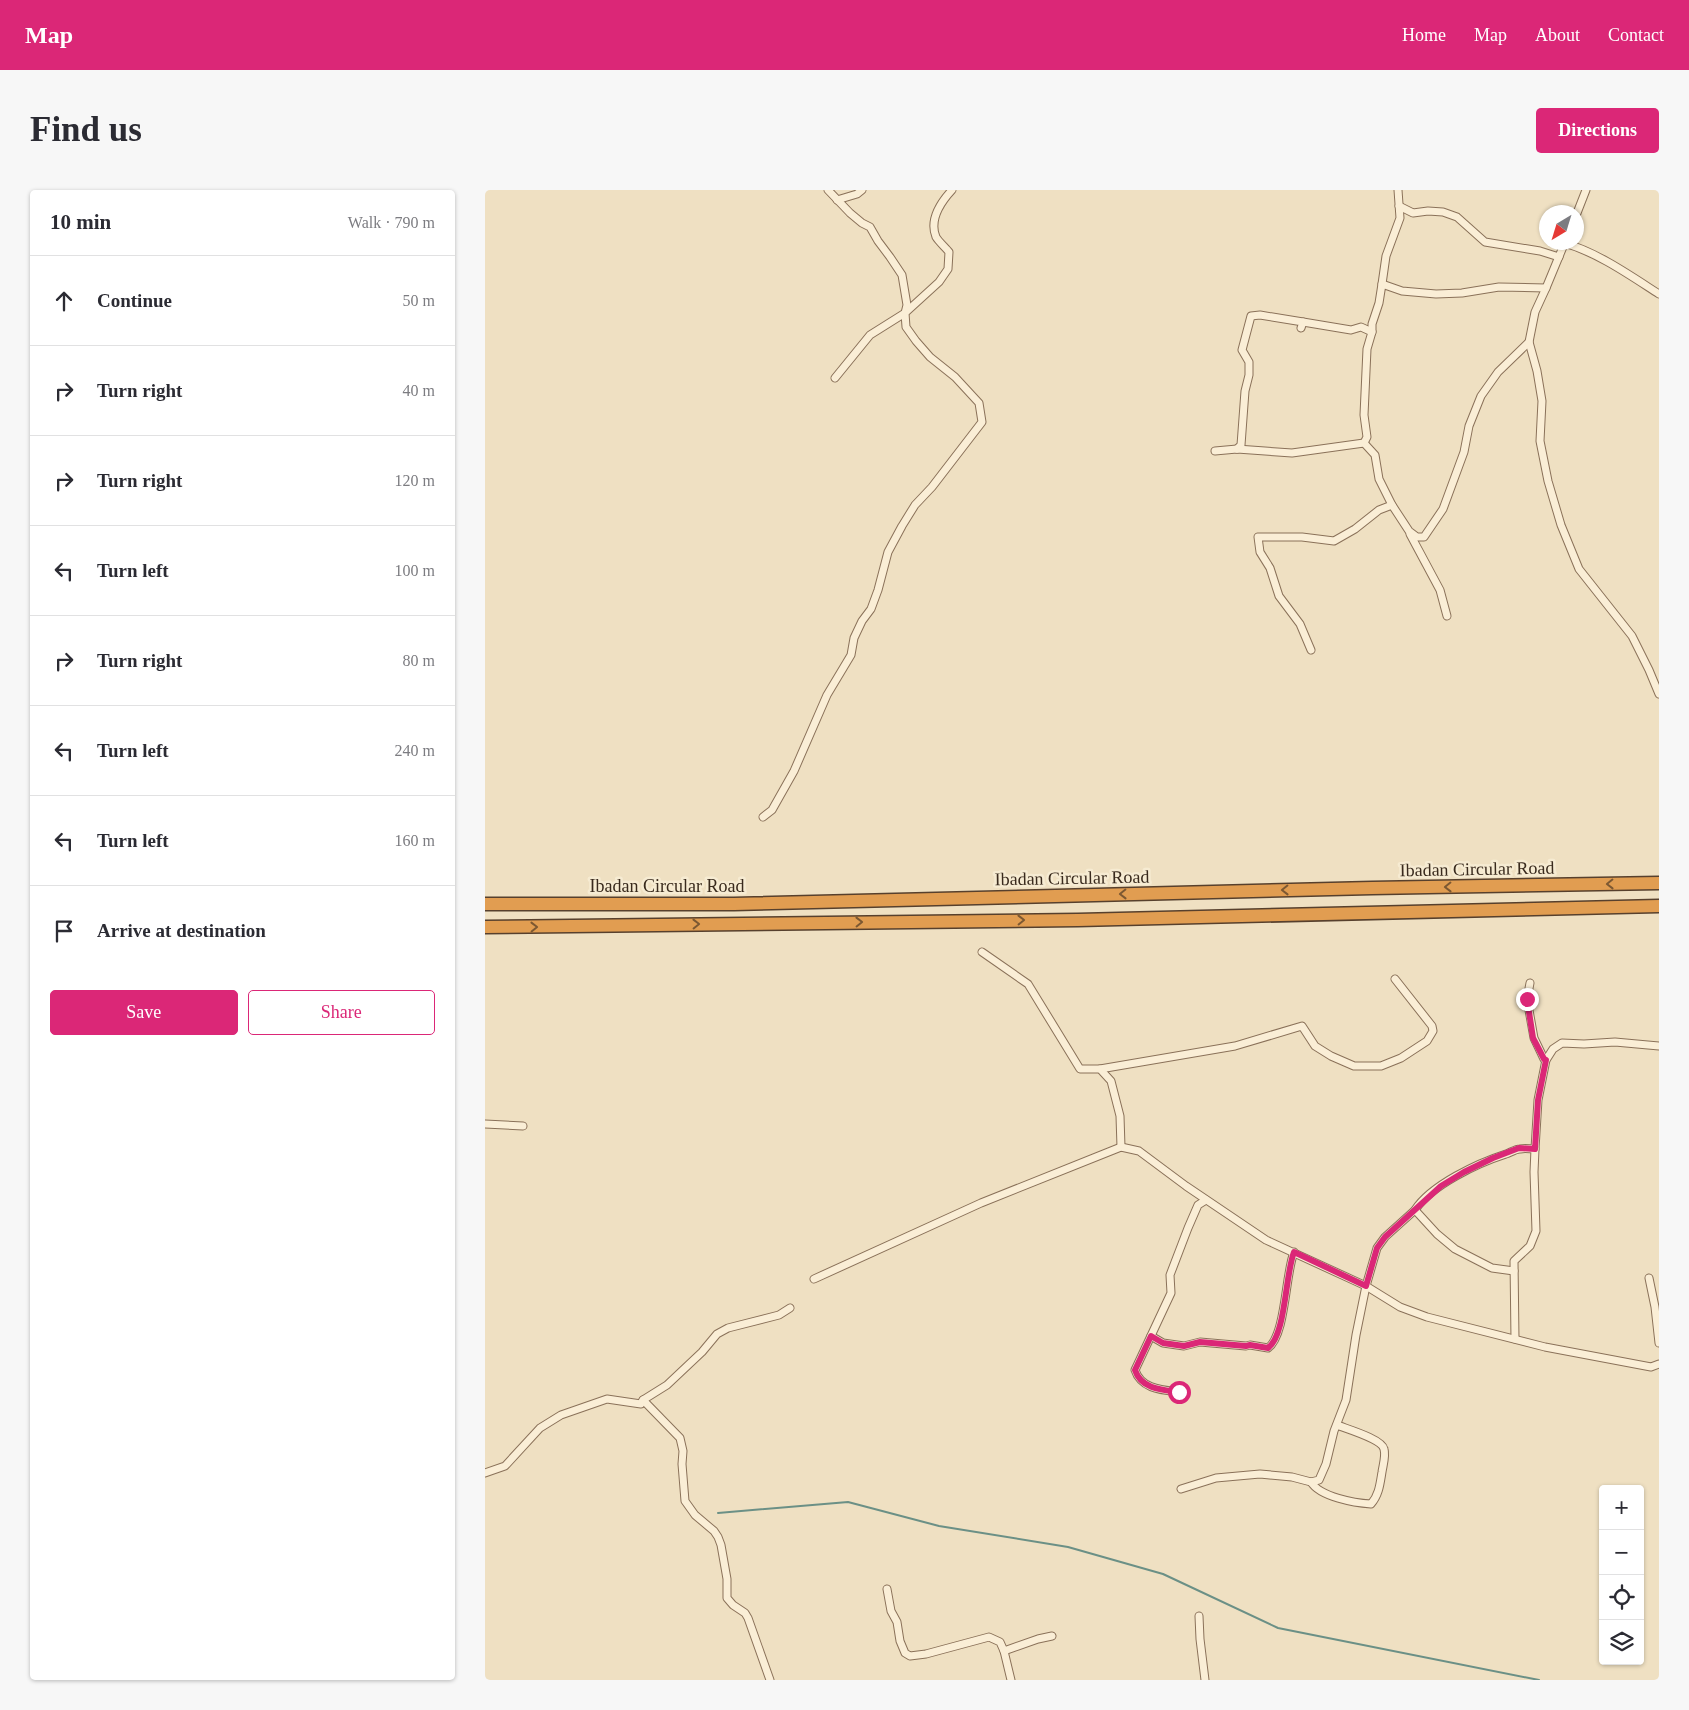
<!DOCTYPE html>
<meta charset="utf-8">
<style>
body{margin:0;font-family:Georgia,serif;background:#f7f7f7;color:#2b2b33}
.controls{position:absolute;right:15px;bottom:15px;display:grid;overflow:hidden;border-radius:5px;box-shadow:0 1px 4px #0004}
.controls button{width:45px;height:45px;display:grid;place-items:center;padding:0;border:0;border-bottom:1px solid #e1e1e2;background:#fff;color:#2b2b33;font:25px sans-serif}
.compass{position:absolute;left:1054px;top:15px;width:45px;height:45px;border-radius:50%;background:#fff;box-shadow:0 1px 4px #0004;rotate:218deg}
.stop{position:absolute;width:15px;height:15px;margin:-11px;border:4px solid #db2777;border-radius:50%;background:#fff}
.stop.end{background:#db2777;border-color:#fff;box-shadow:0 1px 5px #0008}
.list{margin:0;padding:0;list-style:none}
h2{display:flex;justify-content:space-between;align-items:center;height:65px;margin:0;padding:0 20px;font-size:21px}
h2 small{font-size:16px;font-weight:400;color:#7c7c81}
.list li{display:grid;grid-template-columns:32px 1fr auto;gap:15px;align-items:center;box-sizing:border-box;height:90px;padding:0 20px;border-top:1px solid #e1e1e2}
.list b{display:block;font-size:19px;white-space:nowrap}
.list em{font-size:16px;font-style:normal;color:#7c7c81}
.actions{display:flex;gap:10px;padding:15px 20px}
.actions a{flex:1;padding:11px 0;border:1px solid #db2777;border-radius:5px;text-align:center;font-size:18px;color:#db2777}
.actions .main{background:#db2777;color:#fff}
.icon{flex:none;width:28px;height:28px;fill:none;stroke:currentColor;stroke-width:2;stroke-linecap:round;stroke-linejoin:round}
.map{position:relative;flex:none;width:1174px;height:1490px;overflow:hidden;border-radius:5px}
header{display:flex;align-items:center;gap:30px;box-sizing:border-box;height:70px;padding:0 25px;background:#db2777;color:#fff}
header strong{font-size:24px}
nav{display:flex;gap:28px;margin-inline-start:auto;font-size:18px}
.intro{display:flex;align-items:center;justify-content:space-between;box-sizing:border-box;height:120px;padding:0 30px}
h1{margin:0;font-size:35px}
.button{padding:12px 22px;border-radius:5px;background:#db2777;color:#fff;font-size:18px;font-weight:700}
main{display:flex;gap:30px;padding:0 30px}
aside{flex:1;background:#fff;border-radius:5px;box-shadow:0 1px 4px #0004}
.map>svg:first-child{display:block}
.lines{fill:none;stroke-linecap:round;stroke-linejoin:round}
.stream{stroke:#6b9086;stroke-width:2}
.street-casing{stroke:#8a7159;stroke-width:9}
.highway-casing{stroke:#57402d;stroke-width:15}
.street{stroke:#faeed6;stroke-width:7}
.highway{stroke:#e19d51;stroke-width:12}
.oneway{stroke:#7c5832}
.route{stroke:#db2777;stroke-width:6}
.labels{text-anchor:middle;stroke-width:5;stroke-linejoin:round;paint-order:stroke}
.street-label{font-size:18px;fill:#392a1d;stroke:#f6ebd2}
</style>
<header>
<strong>Map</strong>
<nav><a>Home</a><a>Map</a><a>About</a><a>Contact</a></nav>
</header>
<div class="intro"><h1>Find us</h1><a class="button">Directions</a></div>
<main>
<aside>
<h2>10 min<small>Walk · 790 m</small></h2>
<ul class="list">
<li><svg class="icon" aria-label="ahead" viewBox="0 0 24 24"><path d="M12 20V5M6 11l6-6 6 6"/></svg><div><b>Continue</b></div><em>50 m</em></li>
<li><svg class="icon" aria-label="right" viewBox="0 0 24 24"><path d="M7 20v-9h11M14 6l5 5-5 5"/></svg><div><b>Turn right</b></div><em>40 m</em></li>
<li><svg class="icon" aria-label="right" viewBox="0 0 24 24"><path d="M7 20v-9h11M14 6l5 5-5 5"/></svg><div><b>Turn right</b></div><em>120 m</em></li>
<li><svg class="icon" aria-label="left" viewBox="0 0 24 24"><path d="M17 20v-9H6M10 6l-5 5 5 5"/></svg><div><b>Turn left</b></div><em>100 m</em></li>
<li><svg class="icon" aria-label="right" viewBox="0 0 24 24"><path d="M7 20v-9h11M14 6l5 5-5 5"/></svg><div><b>Turn right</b></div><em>80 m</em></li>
<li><svg class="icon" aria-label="left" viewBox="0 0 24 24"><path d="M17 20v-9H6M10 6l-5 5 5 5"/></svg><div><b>Turn left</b></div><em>240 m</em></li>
<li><svg class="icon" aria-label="left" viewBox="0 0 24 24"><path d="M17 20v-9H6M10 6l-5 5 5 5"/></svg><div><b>Turn left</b></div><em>160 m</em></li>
<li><svg class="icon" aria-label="arrive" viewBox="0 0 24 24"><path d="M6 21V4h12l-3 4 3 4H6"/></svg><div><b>Arrive at destination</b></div></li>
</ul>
<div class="actions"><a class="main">Save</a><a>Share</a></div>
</aside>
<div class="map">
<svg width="1174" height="1490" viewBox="0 0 1174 1490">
<rect width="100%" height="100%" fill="#efe0c2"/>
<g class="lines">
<!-- stream -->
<polyline class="stream" points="233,1323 363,1312 454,1336 583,1357 678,1384 793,1438 1054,1490"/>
<!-- street casing -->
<g class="street-casing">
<g id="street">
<polyline points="343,0 365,23 377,33 385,37 393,51 405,67 417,85 422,115 420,123 385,145 350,188"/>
<polyline points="352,10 372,4 377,0"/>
<polyline points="914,16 928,23 943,21 958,22 972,27 1000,52 1055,61 1074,67"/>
<polyline points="1092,23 1101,0"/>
<polyline points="1080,52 1061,98 1050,122 1044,152 1052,181 1057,211 1055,251 1063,291 1076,335 1094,379 1147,446 1164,480 1174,504"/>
<path d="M1079,53C1112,62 1146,86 1174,104"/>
<polyline points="897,94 901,66 915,28 913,0"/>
<polyline points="818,132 866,140 876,137 887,142 882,159 879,225 882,247 879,253"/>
<polyline points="887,142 887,134 894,113 897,94 917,101 951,104 977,103 1014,97 1061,98"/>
<polyline points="752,259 756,255 760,201 764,185 764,172 757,160 766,126 775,125 818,132 816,138"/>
<polyline points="730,261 752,259 807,263 879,253 890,265 894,289 907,315 924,341 932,347 939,347 958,319 979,262 984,236 996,206 1013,182 1044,152"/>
<polyline points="925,344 955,400 962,426"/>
<polyline points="826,460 815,434 794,406 785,378 775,362 773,347 817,347 849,351 870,339 894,320 907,315"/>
<path d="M278,627L287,620L309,581L342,505L366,465L369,448L377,431L386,419L393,400L403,362L417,336L430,315L447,297L497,232L494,213L470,187L445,167L431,151L421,137L420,123L454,92L463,79L464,62C461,58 454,52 451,47C444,30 456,12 467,0"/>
<polyline points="497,762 543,794 595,879 615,879 626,891 635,926 636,957"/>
<polyline points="1045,793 1042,809 1049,848 1059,869 1061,870"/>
<polyline points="615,879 750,856 817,836 830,856 846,866 869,876 896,876 916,868 942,851 948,841 947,836 910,789"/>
<polyline points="0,934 38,936"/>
<polyline points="930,1020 952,1044 970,1059 1007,1078 1029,1081"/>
<polyline points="1164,1088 1170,1117 1174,1153"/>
<polyline points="329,1089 496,1013 636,957 654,961 701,996 781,1050 881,1096 915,1117 942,1127 1060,1157 1166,1177 1174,1174"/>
<path d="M666,1146L678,1153L699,1156L715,1152L761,1156L765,1155L783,1158C801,1145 800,1085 809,1062"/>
<polyline points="1030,1149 1029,1071 1045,1056 1051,1041 1049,982 1050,959 1053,910 1061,870 1068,859 1077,853 1099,854 1130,852 1174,856"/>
<path d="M694,1202C677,1200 656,1199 650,1180L686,1103L685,1085L703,1038L713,1015L721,1010"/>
<polyline points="158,1210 195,1248 198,1261 197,1274 200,1311 210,1325 229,1341 233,1347 236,1355 242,1389 242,1408 248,1415 260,1423 263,1428 285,1490"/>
<polyline points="0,1283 20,1276 55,1238 76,1225 122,1209 156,1214 158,1210 182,1195 217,1162 232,1144 243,1138 294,1125 305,1118"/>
<path d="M826,1292C835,1307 870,1313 886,1314C894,1305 895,1294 897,1282C898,1275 901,1266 899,1259C897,1249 862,1239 852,1235"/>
<path d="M696,1299L731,1288L775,1284L807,1287L826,1292L834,1290L841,1274L849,1241L861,1210L871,1145L881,1096L892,1058L900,1047L930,1020C946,995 993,973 1021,964C1025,963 1030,959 1035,959C1040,958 1045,959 1050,959"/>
<polyline points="402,1399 406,1421 412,1432 415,1451 420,1463 425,1466 441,1464 504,1447 515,1452 519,1461 526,1490"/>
<polyline points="714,1426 715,1449 720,1490"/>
<polyline points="519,1461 553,1449 567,1446"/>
</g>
</g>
<!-- highway casing -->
<g class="highway-casing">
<g id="highway">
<polyline points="0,714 249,714 887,698 1174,693"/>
<polyline points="0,737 593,730 1174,716"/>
</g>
</g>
<!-- street -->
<use href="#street" class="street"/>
<!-- highway -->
<use href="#highway" class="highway"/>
</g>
<!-- one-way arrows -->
<defs><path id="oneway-chevron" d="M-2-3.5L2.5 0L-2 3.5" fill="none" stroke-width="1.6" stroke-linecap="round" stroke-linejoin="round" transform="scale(1.25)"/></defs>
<g class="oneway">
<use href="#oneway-chevron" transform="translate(1125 694) rotate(179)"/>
<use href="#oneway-chevron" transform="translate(963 697) rotate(179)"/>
<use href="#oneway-chevron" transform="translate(800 700) rotate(179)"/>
<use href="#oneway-chevron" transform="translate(638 704) rotate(179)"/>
<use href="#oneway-chevron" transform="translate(536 730) rotate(-1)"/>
<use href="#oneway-chevron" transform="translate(374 732) rotate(-1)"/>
<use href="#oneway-chevron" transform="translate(211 734) rotate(-1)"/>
<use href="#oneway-chevron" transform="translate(49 737) rotate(-1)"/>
</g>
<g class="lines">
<!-- route -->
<path class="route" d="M694,1202C677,1200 656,1199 650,1180L666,1146L678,1153L699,1156L715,1152L761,1156L765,1155L783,1158C801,1145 800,1085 809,1062L881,1096L892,1058L900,1047L956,996L979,982L1008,968L1034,958L1050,959L1053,910L1061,870L1059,869L1048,848L1042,809"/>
</g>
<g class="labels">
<!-- street labels -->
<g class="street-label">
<text transform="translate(992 679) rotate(-1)" y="6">Ibadan Circular Road</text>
<text transform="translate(587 688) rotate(-1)" y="6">Ibadan Circular Road</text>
<text x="182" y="702">Ibadan Circular Road</text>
</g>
</g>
</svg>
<div class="controls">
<button>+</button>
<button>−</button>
<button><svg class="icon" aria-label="locate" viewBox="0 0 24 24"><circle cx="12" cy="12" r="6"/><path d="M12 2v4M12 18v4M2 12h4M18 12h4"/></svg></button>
<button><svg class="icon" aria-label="layers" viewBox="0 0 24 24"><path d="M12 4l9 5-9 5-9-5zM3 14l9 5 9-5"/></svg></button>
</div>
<svg class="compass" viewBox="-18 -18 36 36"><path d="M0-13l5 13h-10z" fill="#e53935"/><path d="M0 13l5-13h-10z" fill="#7c7c81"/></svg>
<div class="stop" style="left:694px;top:1202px"></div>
<div class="stop end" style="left:1042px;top:809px"></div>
</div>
</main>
